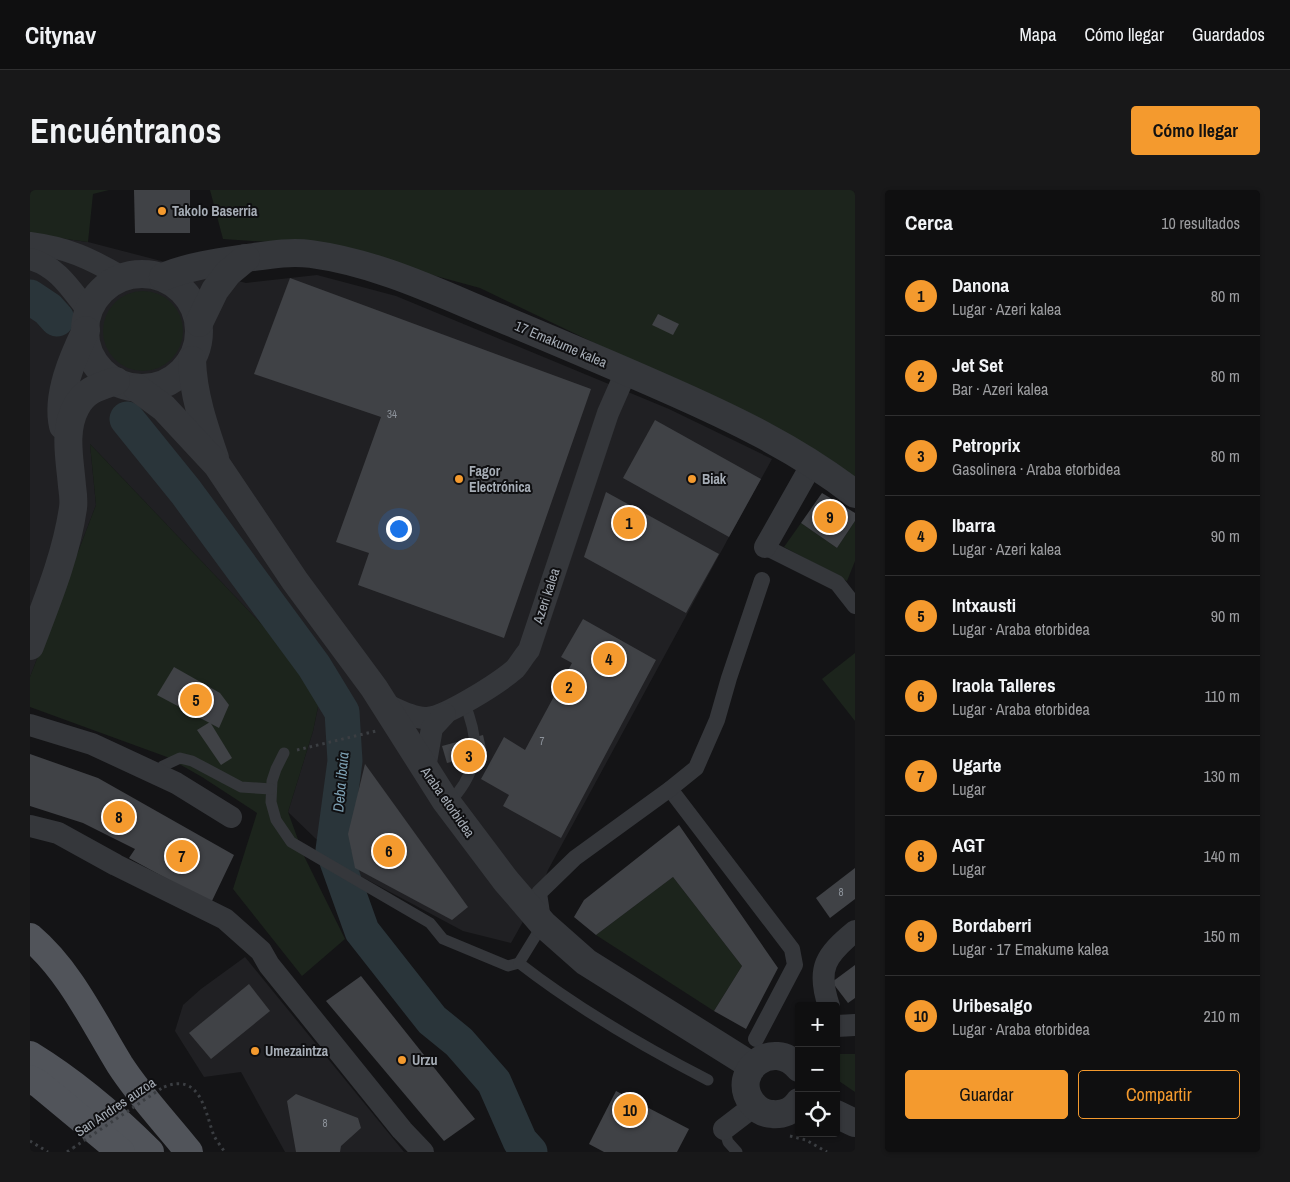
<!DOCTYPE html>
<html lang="es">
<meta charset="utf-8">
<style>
body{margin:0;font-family:"Archivo Narrow",sans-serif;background:#181819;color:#f1f3f6}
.controls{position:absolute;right:15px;bottom:15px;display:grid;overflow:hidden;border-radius:5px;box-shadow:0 1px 4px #0004}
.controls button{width:45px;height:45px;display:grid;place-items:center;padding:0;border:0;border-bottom:1px solid #2f2f30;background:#0f0f10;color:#f1f3f6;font:25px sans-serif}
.you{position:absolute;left:368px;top:338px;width:18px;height:18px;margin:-12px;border:4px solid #fff;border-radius:50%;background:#1a73e8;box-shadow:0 0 0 8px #1a73e833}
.badge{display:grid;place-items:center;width:32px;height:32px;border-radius:50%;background:#f49a2e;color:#111;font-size:16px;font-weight:700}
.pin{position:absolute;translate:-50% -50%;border:2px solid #fff;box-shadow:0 1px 5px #0006}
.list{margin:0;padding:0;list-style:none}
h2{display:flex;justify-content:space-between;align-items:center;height:65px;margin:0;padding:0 20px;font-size:21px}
h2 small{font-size:16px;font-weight:400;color:#9b9c9f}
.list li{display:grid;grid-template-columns:32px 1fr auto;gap:15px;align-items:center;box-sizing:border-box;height:80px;padding:0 20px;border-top:1px solid #2f2f30}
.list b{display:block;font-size:19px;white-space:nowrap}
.list p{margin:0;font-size:16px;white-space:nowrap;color:#9b9c9f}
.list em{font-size:16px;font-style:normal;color:#9b9c9f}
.actions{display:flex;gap:10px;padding:15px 20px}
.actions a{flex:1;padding:11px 0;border:1px solid #f49a2e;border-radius:5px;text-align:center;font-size:18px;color:#f49a2e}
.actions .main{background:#f49a2e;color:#111}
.icon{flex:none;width:28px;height:28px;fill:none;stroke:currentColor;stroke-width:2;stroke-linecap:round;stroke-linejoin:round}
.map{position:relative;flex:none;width:825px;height:962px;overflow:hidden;border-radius:5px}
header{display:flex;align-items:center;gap:30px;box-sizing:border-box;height:70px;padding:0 25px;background:#0f0f10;border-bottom:1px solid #2f2f30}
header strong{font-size:24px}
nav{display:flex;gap:28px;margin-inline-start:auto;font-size:18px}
.intro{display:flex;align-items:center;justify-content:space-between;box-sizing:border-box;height:120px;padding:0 30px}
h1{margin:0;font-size:35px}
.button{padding:12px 22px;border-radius:5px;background:#f49a2e;color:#111;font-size:18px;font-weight:700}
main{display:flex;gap:30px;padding:0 30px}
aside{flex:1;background:#0f0f10;border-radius:5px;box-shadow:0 1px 4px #0004}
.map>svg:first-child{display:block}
.built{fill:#202023}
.green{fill:#1c241c}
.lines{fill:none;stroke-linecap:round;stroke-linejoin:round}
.river{stroke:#2a353a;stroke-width:35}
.building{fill:#404246}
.path{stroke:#3b3e42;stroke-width:3;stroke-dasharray:2.5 4;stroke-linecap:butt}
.service{stroke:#35373b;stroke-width:11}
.pedestrian{stroke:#35373b;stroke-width:16}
.minor{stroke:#35373b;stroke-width:22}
.tertiary{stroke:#35373b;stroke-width:28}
.primary{stroke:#51545a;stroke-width:28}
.path-bridge{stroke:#3b3e42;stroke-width:3;stroke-dasharray:2.5 4;stroke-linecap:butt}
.poi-dot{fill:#f49a2e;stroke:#0f0f11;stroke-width:2}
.labels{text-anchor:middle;stroke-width:4;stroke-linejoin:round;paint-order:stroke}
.number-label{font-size:11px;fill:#8c929a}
.poi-label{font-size:14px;font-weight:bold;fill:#a6adb6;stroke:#0f0f11;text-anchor:start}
.street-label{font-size:14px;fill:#a6adb6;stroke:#0f0f11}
.water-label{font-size:15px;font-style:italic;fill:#7c9fb2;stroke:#0f0f11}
</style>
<header>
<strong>Citynav</strong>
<nav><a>Mapa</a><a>Cómo llegar</a><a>Guardados</a></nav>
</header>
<div class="intro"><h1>Encuéntranos</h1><a class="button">Cómo llegar</a></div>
<main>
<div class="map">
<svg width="825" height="962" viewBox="0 0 825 962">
<rect width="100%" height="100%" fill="#141416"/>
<!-- built -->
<g class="built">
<polygon points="0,44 58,52 216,93 287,85 366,106 639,219 742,269 699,347 518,680 509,703 481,753 433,741 332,687 285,648 258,622 283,541 289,512 257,461 60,254 66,315 0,487"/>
<polygon points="215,767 374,962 255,962 211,882 174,887 145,841 153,815 171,799"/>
</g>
<!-- green -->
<g class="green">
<polygon points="0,0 79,0 63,4 58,52 0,44"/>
<polygon points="180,0 825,0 825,288 806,273 777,255 450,98 296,56 193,49"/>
<circle cx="113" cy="141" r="40"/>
<polygon points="60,254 257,461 289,512 283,541 258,622 274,666 315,749 272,786 203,699 227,623 172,587 137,567 0,517 0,487 66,315"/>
<polygon points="825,331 825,371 817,391 754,357 771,333 807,358"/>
<polygon points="825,463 825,531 792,489"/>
<polygon points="643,687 712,776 684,821 566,745"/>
<polygon points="810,864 825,864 825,902 806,889 806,867"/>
</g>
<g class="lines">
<!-- river -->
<g class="river">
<polyline points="0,107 18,119 27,129"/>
<polyline points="97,229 156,302 284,476 312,522 315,571 303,660 332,741 402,830 429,852 464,892 490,951 500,962"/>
</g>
</g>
<!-- building -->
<g class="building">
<polygon points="104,0 160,0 160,43 105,43"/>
<polygon points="260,88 561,199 474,448 328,395 339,363 306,352 351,227 224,184"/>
<polygon points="628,124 649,134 643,145 622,135"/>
<polygon points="625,230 731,289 699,347 593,288"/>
<polygon points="576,302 689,364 656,423 554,367"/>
<polygon points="792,303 825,323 825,331 807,358 771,333"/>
<polygon points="553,429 626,470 531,648 473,616 479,605 451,589 474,547 495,560 542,473 531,467"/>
<polygon points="144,477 190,503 199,515 189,538 127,505"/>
<polygon points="180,532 202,568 191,575 167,540"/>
<polygon points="453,545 457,563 417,573 412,556"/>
<polygon points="0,564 68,588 204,665 181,713 99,668 105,659 53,633 0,616"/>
<polygon points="335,574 438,717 422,730 325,678 318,644"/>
<polygon points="649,635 748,778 716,839 684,821 712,776 643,687 566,745 544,727 554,710"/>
<polygon points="825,678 825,709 800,728 786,708"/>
<polygon points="825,775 825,808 818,813 802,792"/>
<polygon points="331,786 445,929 414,951 296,811"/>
<polygon points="219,794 240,821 181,869 159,843"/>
<polygon points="586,901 659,939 647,962 574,962 559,954"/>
<polygon points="266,904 328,928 331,938 311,956 310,962 266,962 257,911"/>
</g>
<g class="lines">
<!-- path -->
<g class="path">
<polyline points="267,560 346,541"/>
<path d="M134,897C171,882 175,922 184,946C187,951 191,957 195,962"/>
<polyline points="760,946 776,950 797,962"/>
<polyline points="0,951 18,962"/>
<polyline points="37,962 43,958"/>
</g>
<!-- service -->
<g class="service">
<polyline points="254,563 246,579 242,591 241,612 246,630 261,652 400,733 413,749 478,776 489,773"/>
<polyline points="125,583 133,576 150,568 162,571 211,597 241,599"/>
<path d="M418,614C450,581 451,553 434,512"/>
<path d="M513,734L489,773C547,818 612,856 678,890"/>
<polyline points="694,939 698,952 707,962"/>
</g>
<!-- pedestrian -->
<g class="pedestrian">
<polyline points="735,357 807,393 825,416"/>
<polyline points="640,599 762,759 765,775 726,849"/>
<polyline points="513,730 509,703 545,668 640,599 666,578 687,530 699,488 732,390"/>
</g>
<!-- minor -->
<g class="minor">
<path d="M0,53C38,58 59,68 92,87"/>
<path d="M0,69C28,76 42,101 59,122"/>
<polyline points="735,357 782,274"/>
<path d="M353,513C366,519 383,529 397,528C416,527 470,492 485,479C490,473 494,466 499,460L578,223L596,182"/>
<polyline points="0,535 62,554 146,593 201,627"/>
<polyline points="395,578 402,538 415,524"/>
<polyline points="0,636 28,643 86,675 195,729 231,761 239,775 372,940 393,962"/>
<path d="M799,816C786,778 796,765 825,741"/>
<polyline points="807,836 825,835"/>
<polyline points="694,939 724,916"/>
</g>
<!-- tertiary -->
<g class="tertiary">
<circle cx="112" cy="141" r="57"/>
<path d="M133,87C159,76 189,72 217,68C238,65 260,61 281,64C348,73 409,103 470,128C525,151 580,174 634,198C700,227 768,259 825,304"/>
<polyline points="169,133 185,100 198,83 216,68"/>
<path d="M162,170C163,204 174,236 185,268"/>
<polyline points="107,198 134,218 187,275 265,391 344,498 415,610 476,691 513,734 556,772 722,876"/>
<path d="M33,236C26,205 43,167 56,140"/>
<path d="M0,456C17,411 36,366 43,318C44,311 43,303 42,296C40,270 33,241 46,217C55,200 68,197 86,191"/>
<path d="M769,878C743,847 699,882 722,913C727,919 734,924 742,924C752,925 763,921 769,912"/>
<polyline points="806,924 825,933"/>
</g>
<!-- primary -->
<g class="primary">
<path d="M0,747C40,781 63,831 90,875C110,906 136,933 159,962"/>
<path d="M0,865C44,892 84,926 120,962"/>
<polyline points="0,889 9,894 91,962"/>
</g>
<!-- path-bridge -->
<polyline class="path-bridge" points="43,958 132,898"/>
</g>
<!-- markers -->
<g class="poi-dot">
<circle cx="132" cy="21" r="5"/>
<circle cx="429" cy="289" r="5"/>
<circle cx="662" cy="289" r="5"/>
<circle cx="225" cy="861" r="5"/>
<circle cx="372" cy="870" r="5"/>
</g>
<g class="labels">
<!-- number labels -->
<g class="number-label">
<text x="362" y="228">34</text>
<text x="512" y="555">7</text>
<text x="811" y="706">8</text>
<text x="295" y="937">8</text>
</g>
<!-- poi labels -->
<g class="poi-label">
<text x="142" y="26">Takolo Baserria</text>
<text x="439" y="286">Fagor<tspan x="439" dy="16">Electrónica</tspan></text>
<text x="672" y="294">Biak</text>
<text x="235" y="866">Umezaintza</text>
<text x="382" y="875">Urzu</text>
</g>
<!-- street labels -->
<g class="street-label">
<text transform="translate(531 154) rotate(23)" y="5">17 Emakume kalea</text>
<text transform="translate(516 406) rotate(-72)" y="5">Azeri kalea</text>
<text transform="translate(418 612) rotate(55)" y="5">Araba etorbidea</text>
<text transform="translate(85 917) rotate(-34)" y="5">San Andres auzoa</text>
</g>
<!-- water labels -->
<g class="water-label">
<text transform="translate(311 592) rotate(-85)" y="5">Deba ibaia</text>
</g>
</g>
</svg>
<div class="controls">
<button>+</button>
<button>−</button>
<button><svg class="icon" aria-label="locate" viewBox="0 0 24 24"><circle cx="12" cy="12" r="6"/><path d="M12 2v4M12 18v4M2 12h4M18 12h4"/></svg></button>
</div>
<div class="you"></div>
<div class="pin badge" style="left:599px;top:333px">1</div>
<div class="pin badge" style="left:539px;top:497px">2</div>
<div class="pin badge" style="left:439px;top:566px">3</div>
<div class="pin badge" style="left:579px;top:469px">4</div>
<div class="pin badge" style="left:166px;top:510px">5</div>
<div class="pin badge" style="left:359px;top:661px">6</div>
<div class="pin badge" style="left:152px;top:666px">7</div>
<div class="pin badge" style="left:89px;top:627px">8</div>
<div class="pin badge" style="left:800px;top:327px">9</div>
<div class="pin badge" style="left:600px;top:920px">10</div>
</div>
<aside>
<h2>Cerca<small>10 resultados</small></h2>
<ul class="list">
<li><span class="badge">1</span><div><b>Danona</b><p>Lugar · Azeri kalea</p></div><em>80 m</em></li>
<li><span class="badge">2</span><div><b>Jet Set</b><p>Bar · Azeri kalea</p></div><em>80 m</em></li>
<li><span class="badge">3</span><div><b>Petroprix</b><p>Gasolinera · Araba etorbidea</p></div><em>80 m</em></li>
<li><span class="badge">4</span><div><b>Ibarra</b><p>Lugar · Azeri kalea</p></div><em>90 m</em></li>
<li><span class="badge">5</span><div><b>Intxausti</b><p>Lugar · Araba etorbidea</p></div><em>90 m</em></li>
<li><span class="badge">6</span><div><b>Iraola Talleres</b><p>Lugar · Araba etorbidea</p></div><em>110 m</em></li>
<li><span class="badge">7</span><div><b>Ugarte</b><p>Lugar</p></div><em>130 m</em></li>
<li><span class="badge">8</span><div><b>AGT</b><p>Lugar</p></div><em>140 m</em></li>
<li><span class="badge">9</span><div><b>Bordaberri</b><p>Lugar · 17 Emakume kalea</p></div><em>150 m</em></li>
<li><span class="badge">10</span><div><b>Uribesalgo</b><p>Lugar · Araba etorbidea</p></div><em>210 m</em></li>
</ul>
<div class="actions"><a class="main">Guardar</a><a>Compartir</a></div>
</aside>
</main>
